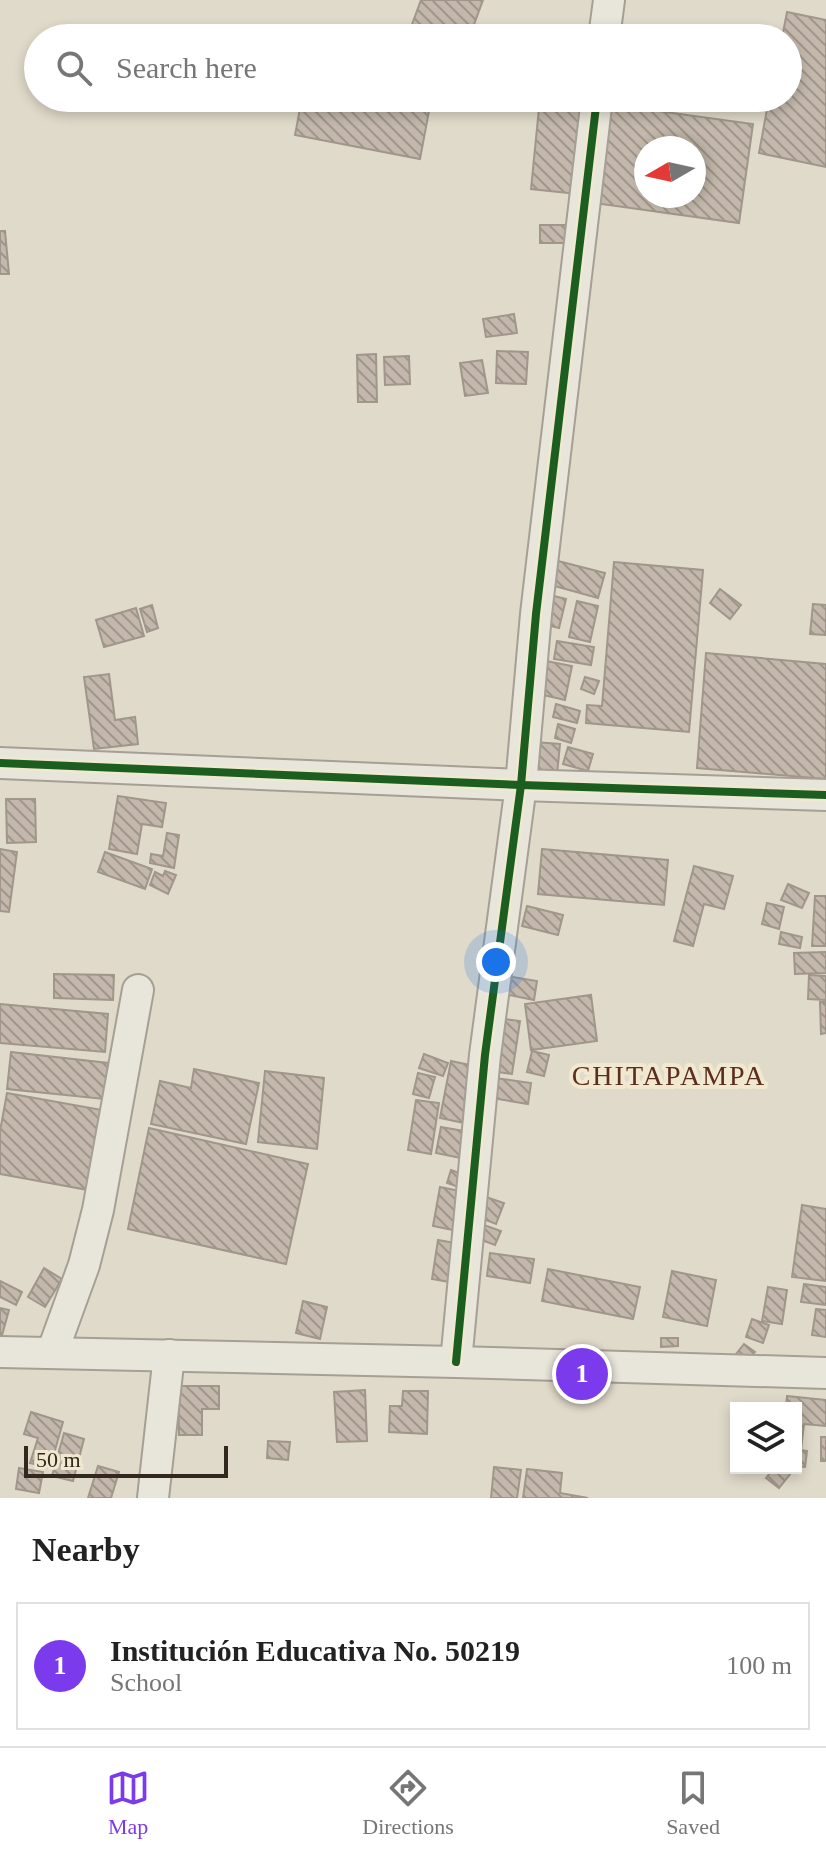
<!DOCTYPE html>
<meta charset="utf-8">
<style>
body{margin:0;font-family:"Times New Roman",serif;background:#f2f2f2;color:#222}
.controls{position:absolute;right:24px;bottom:24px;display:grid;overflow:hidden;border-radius:0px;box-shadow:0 4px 12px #0003}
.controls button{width:72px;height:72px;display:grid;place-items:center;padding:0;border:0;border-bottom:2px solid #e0e0e0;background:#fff;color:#222;font:40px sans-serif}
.compass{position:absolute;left:634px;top:136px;width:72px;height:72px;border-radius:50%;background:#fff;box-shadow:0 4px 12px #0003;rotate:261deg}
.scale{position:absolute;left:24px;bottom:20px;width:204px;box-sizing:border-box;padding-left:8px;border:4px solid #32281d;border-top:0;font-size:22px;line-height:28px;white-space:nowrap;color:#32281d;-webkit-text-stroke:6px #f1e8d0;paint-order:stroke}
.you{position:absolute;left:496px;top:962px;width:28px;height:28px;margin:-20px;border:6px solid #fff;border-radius:50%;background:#1a73e8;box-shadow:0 0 0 12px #1a73e833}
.badge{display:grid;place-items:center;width:52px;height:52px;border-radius:50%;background:#7c3aed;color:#fff;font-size:26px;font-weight:700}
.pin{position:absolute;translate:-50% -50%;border:4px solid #fff;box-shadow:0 2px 8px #0006}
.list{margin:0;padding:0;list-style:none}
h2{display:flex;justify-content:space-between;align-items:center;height:104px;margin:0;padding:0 32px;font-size:34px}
h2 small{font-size:26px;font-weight:400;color:#767676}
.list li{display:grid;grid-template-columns:52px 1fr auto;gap:24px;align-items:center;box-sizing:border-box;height:128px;margin:0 16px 16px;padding:0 16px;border:2px solid #e0e0e0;border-radius:0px}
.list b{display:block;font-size:30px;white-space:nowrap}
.list p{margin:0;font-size:26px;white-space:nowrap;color:#767676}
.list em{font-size:26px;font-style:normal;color:#767676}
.icon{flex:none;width:44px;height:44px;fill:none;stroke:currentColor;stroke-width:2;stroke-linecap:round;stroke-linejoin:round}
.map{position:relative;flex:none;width:826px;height:1498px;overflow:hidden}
.search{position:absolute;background:#fff;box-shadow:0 4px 12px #0003;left:24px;right:24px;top:24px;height:88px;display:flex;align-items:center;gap:20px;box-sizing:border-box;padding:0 28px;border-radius:44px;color:#767676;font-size:30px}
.sheet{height:248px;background:#fff}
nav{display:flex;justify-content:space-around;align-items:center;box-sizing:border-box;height:112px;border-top:2px solid #e0e0e0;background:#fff;font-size:22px;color:#767676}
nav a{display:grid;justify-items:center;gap:4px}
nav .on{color:#7c3aed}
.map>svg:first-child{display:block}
.building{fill:url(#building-back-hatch);stroke:#a0968a;stroke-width:2;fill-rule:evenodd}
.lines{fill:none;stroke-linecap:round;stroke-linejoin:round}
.minor-casing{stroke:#a59f94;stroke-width:34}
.minor{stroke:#e8e5db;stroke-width:30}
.cycleway-casing{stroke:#f1e8d0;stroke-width:13}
.cycleway{stroke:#1b5e20;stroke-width:8}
.labels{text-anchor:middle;stroke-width:8;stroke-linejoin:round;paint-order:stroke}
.quarter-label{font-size:28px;letter-spacing:2px;fill:#5b2e21;stroke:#f1e8d0}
</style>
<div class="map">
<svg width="826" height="1498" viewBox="0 0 826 1498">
<defs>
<pattern id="building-back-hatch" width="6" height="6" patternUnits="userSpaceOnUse" patternTransform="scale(2)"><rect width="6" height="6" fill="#c3b8ab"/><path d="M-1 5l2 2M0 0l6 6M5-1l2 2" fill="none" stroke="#9f968b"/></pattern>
</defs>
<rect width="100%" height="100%" fill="#e0daca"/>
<!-- building -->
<g class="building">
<polygon points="421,0 483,0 469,38 407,38"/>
<polygon points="787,12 826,20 826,167 759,153 769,98 788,98 788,38 782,38"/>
<polygon points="302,98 362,98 429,111 420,159 295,135"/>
<polygon points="395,98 440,98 438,107"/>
<polygon points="540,98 588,98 577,194 531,189"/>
<path d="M607,104L753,124L739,223L594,203ZM646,148H694V196H646Z"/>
<rect x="540" y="225" width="35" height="18"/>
<polygon points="0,231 5,231 9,274 0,274"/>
<polygon points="514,314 517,333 486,337 483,319"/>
<polygon points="497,351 528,352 526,384 496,383"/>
<polygon points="376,354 377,402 358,402 357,355"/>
<polygon points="409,356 410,384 385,385 384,357"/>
<polygon points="482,360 488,393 465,396 460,363"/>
<polygon points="558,561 605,573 598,598 551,585"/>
<polygon points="614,562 703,570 689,732 586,723 587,705 602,706"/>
<polygon points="720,589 741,605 730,619 710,603"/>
<polygon points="546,594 566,599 559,628 539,623"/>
<polygon points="577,601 598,606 590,642 569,637"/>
<polygon points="813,604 826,605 826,635 810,634"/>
<polygon points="152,605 158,628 147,632 140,609"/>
<polygon points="136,608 144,636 104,647 96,620"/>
<polygon points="557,641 594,647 591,665 554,659"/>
<polygon points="706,653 826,664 826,779 697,768"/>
<polygon points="546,661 572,666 565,700 539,694"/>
<polygon points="109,674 115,720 135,717 138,744 94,749 84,677"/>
<polygon points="585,677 599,681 594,694 581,689"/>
<polygon points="556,704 580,711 577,723 553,717"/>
<polygon points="558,724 575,729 571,743 555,738"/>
<polygon points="534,742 560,744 557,775 531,773"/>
<polygon points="568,747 593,754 588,771 563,764"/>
<polygon points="118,796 166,803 162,827 142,824 137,854 109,849"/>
<polygon points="6,799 35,799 36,842 7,843"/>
<polygon points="167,833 179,835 174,868 150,863 151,854 163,856"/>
<polygon points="0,849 17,852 9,912 0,911"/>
<polygon points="542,849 668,860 664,905 538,894"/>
<polygon points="105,852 152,869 145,889 98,872"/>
<polygon points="694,866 733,876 724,909 704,904 693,946 674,941"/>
<polygon points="165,871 176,875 168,894 150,885 155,872 163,876"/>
<polygon points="788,884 809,893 802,908 781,900"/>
<polygon points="815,896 826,896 826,946 812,946"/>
<polygon points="767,903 784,907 779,929 762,924"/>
<polygon points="527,906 563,915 558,935 522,926"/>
<polygon points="781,932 802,937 800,948 779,944"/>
<polygon points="826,952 826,973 795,974 794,953"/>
<polygon points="54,974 114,975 113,1000 54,998"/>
<polygon points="809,975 826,976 826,1000 808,999"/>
<polygon points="507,976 537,981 534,1000 504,994"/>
<polygon points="591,995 597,1041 531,1050 525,1004"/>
<polygon points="820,1002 826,1002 826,1033 821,1034"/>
<polygon points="0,1004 108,1014 105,1052 0,1043"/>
<polygon points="497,1018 520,1021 512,1074 490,1071"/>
<polygon points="532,1051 549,1055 544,1076 527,1072"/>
<polygon points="11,1052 108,1063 104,1099 7,1089"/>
<polygon points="424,1054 448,1063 443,1076 419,1068"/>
<polygon points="451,1061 475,1066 464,1123 440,1118"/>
<polygon points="194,1069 259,1083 246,1144 151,1124 160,1081 191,1088"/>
<polygon points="265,1071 324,1078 317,1149 258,1142"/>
<polygon points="418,1073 435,1077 429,1098 413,1094"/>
<polygon points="495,1078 531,1083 528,1104 492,1098"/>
<polygon points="7,1093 102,1110 88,1190 0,1174 0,1131"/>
<polygon points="416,1100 439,1103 431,1154 408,1150"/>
<polygon points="441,1127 470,1132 466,1159 436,1153"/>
<polygon points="149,1128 308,1164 286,1264 128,1229"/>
<polygon points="451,1170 469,1177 464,1189 447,1183"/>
<polygon points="440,1187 465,1192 458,1231 433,1226"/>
<polygon points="486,1197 504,1203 496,1224 478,1217"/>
<polygon points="802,1205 826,1209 826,1281 792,1277"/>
<polygon points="481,1224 501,1231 495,1245 476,1238"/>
<polygon points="438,1240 461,1244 455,1283 432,1279"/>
<polygon points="490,1253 534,1259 530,1283 487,1276"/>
<polygon points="44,1268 62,1279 45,1307 28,1297"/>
<polygon points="548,1269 640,1287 633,1319 542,1301"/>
<polygon points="672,1271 716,1280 707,1326 663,1317"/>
<polygon points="0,1281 22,1292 16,1305 0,1297"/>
<polygon points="804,1284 826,1287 826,1305 801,1302"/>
<polygon points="768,1287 787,1290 782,1324 762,1321"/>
<polygon points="303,1301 327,1307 320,1339 296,1333"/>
<polygon points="0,1308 9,1310 1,1339 0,1339"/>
<polygon points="816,1309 826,1310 826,1337 812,1335"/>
<polygon points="752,1319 769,1325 763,1343 746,1337"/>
<polygon points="661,1338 678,1338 678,1346 661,1347"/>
<polygon points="744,1344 755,1352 747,1362 736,1354"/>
<polygon points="178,1386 219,1386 219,1409 202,1409 202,1435 179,1435"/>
<polygon points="365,1390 367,1441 337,1442 334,1392"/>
<polygon points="403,1391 428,1391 427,1434 389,1432 390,1406 402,1406"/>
<polygon points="787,1396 826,1400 826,1426 804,1424 801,1450 807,1451 805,1467 796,1466 796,1408 786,1408"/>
<polygon points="31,1412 63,1422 50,1468 30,1463 38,1438 24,1434"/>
<polygon points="64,1433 84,1439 73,1481 52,1476"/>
<rect x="821" y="1437" width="5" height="24"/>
<polygon points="268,1441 290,1442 288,1460 267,1458"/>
<polygon points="98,1466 119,1472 111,1498 88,1498"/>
<polygon points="494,1467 521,1470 517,1498 491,1498"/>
<polygon points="19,1468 43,1472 39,1493 16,1489"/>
<polygon points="774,1468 784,1468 791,1473 779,1488 766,1478"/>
<polygon points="527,1469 562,1473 560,1493 588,1498 523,1498"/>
</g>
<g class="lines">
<!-- minor casing -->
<g class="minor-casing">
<g id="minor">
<polyline points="604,38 609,0"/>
<polyline points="0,763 521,785 826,795"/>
<polyline points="0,1352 456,1362 826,1373"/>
<polyline points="52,1353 84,1265 98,1210 138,990"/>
<polyline points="456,1362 485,1055 521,785 536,614 597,98"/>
<polyline points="153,1498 169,1355"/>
</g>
</g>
<!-- minor -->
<use href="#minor" class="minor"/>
<!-- cycleway casing -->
<g class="cycleway-casing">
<g id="cycleway">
<polyline points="0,763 521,785 826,795"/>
<polyline points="456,1362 485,1055 521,785 536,614 597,98"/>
</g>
</g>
<!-- cycleway -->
<use href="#cycleway" class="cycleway"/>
</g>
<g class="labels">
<!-- quarter labels -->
<g class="quarter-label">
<text x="669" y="1085">CHITAPAMPA</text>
</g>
</g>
</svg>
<div class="controls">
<button><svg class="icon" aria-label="layers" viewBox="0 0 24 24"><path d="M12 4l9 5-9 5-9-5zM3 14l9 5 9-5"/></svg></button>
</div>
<svg class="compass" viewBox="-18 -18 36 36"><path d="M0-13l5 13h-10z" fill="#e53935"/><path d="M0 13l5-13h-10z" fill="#767676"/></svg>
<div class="scale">50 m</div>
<div class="you"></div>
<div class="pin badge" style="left:582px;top:1374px">1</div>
<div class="search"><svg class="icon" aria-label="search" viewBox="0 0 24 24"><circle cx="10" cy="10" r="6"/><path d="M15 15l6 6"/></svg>Search here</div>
</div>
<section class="sheet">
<h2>Nearby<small></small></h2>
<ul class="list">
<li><span class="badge">1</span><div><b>Institución Educativa No. 50219</b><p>School</p></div><em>100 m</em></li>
</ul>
</section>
<nav>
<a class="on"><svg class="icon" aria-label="map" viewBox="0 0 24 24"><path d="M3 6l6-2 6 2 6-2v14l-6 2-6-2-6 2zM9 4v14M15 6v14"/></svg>Map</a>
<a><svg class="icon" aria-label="directions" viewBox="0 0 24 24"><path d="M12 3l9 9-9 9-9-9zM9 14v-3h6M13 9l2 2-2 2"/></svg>Directions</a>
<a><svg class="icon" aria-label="saved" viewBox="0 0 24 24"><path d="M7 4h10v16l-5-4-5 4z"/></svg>Saved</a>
</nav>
